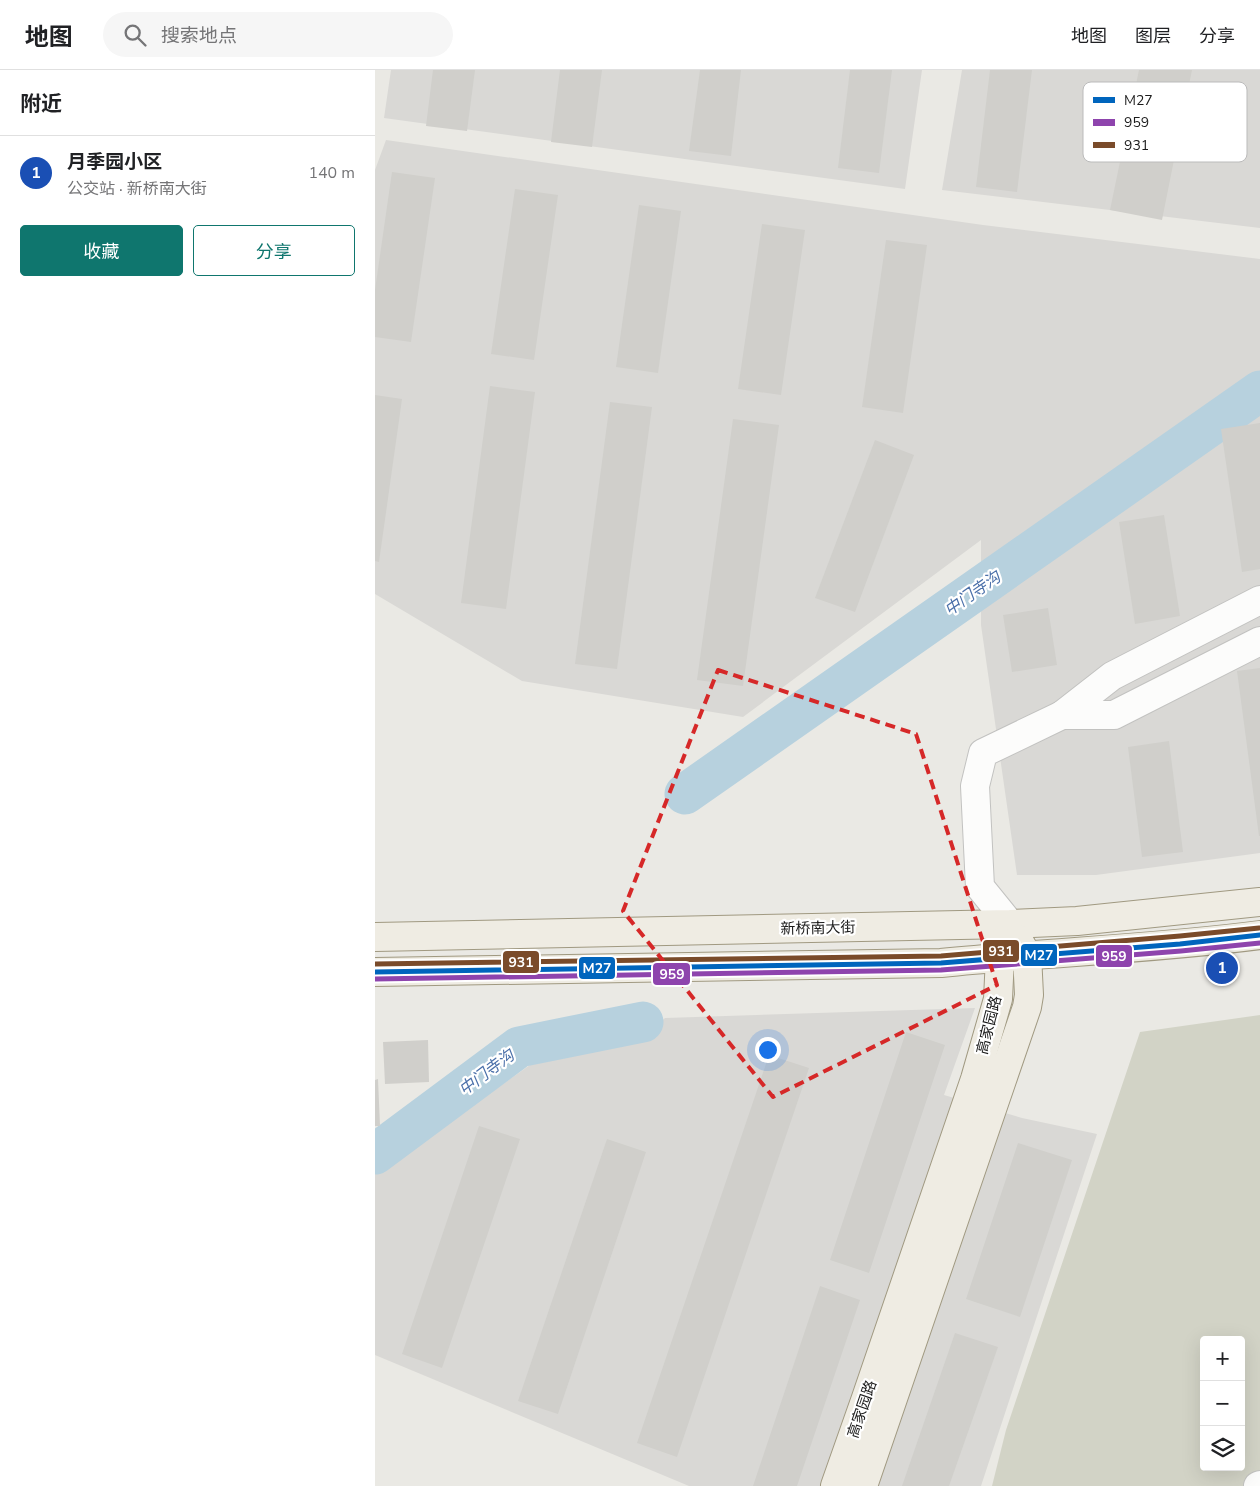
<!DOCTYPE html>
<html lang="zh">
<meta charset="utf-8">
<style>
body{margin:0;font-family:"Nunito Sans","Noto Sans SC",sans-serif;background:#f6f6f6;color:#202124}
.controls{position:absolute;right:15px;bottom:15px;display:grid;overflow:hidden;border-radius:5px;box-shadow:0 5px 20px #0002}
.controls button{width:45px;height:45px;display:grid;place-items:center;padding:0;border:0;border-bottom:1px solid #e0e0e0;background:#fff;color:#202124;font:25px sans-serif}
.you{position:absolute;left:392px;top:979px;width:18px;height:18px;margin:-12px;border:4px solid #fff;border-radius:50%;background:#1a73e8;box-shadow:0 0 0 8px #1a73e833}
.badge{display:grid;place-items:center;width:32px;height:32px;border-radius:50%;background:#0f766e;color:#fff;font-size:16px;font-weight:700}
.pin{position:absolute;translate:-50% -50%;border:2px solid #fff;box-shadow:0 1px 5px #0006}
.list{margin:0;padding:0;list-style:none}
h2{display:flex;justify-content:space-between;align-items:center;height:65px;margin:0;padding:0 20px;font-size:21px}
h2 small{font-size:16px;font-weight:400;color:#757577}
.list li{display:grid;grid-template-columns:32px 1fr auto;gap:15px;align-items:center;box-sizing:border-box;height:75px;padding:0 20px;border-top:1px solid #e0e0e0}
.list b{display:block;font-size:19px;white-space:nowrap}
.list p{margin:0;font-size:16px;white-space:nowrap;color:#757577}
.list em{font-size:16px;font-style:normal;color:#757577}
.actions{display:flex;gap:10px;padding:15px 20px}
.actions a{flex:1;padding:11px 0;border:1px solid #0f766e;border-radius:5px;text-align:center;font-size:18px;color:#0f766e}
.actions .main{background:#0f766e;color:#fff}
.icon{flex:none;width:28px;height:28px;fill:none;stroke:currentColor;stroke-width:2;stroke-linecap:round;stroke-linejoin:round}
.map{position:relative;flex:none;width:885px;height:1416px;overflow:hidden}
header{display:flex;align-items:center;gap:30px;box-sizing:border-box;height:70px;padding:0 25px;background:#fff;border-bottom:1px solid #e0e0e0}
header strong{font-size:24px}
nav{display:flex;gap:28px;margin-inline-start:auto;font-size:18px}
.search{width:350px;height:45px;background:#f6f6f6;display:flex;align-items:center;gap:12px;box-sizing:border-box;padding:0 18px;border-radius:28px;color:#757577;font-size:19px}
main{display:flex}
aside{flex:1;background:#fff}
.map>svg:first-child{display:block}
.residential{fill:#d9d8d5}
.construction{fill:#d2d3c6;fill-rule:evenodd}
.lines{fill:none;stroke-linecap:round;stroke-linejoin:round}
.river{stroke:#b7d1de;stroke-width:41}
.building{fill:#d0cfcb}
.minor-casing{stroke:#c2c2c0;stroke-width:30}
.major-casing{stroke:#a09981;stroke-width:30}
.minor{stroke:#fcfcfb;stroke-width:28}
.major{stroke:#efece3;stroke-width:28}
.bus-1-casing{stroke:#fff;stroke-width:9}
.bus-2-casing{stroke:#fff;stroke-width:9}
.bus-3-casing{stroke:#fff;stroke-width:9}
.bus-1{stroke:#0065bd;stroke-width:5}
.bus-2{stroke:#8e44ad;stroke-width:5}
.bus-3{stroke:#7a4b2a;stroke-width:5}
.marked{fill:none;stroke:#d62828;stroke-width:4;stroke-dasharray:10 6;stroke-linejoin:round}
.labels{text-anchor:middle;stroke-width:4.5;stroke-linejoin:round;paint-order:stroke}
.street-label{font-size:15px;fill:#1b1b1b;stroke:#fff}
.water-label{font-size:16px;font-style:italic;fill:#4a6fa9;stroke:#fff}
.key{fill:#fff;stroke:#bbb;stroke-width:1}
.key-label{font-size:14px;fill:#1b1b1b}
.line-badge{stroke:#fff;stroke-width:2}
.badge-label{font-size:14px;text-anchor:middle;font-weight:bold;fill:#fff}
</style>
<header>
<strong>地图</strong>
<div class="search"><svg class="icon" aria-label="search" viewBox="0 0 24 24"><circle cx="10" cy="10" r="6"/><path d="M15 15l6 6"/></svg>搜索地点</div>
<nav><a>地图</a><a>图层</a><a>分享</a></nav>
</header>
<main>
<aside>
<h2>附近<small></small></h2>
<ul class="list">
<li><span class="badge" style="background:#1a4fb4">1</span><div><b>月季园小区</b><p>公交站 · 新桥南大街</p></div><em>140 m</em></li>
</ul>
<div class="actions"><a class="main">收藏</a><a>分享</a></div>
</aside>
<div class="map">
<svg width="885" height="1416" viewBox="0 0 885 1416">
<rect width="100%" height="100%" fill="#eae9e4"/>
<!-- residential -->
<g class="residential">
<polygon points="16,0 547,0 530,119 9,48"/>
<polygon points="587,0 885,0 885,158 567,120"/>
<polygon points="11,70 608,155 885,189 885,783 721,805 642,805 606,555 606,470 368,647 147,611 0,524 0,100"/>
<polygon points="600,938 569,1025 647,1048 722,1064 606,1416 314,1416 0,1285 0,1104 155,995 262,973 290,948"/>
</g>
<!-- construction -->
<path class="construction" d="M885,945V1416H617L631,1360L765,962ZM829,1270H866V1397H829Z"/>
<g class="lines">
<!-- river -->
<g class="river">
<polyline points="310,724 885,321"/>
<polyline points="0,1084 144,977 268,952"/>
</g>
</g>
<!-- building -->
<g class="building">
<polygon points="58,0 100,0 92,61 51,56"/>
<polygon points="185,0 227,0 217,77 176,72"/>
<polygon points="325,0 366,0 356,86 314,81"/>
<polygon points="475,0 517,0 504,103 463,98"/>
<polygon points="615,0 657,0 642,122 601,117"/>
<polygon points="764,0 817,0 787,150 735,140"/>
<polygon points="17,102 60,108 36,272 0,267 0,220"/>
<polygon points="140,119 183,125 159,290 116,284"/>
<polygon points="264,135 306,141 283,303 241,297"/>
<polygon points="387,154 430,160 406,325 363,319"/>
<polygon points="511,170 552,175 528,343 487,337"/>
<polygon points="115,316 160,322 131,539 86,533"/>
<polygon points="0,325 27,329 4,492 0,491"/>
<polygon points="235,332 277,337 242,599 200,594"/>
<polygon points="358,349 404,355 368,616 322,610"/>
<polygon points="885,353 885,499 867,502 846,359"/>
<polygon points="500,370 539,385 480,542 440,528"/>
<polygon points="789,445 805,546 760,554 744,452"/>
<polygon points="673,538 682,595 637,602 628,545"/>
<polygon points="885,598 885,766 884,766 862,601"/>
<polygon points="794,671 808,782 767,787 753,677"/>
<polygon points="531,962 570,975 494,1203 455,1190"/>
<polygon points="53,970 54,1012 10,1014 8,972"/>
<polygon points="394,985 434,998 302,1387 262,1373"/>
<polygon points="3,1009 5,1056 0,1056 0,1010"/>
<polygon points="104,1056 145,1069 67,1298 27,1284"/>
<polygon points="232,1069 271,1082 183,1344 143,1331"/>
<polygon points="643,1073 697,1090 645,1247 591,1229"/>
<polygon points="445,1216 485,1230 422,1416 378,1416"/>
<polygon points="580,1263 623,1277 574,1416 527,1416"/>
</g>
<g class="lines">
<!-- minor casing -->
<g class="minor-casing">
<g id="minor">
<polyline points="687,645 739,645 885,571"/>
<polyline points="635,854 605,817 600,716 608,683 687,645 737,606 885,530"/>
<polyline points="883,1416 885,1415"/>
</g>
</g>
<!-- major casing -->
<g class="major-casing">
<g id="major">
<polyline points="0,867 635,854 702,851 885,832"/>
<path d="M0,902L566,893C672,882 779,879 885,865"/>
<polyline points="460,1416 491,1328 600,1009 623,929 625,887 630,870"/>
<polyline points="488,1416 652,937 654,925 652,885 643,869"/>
</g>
</g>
<!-- minor -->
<use href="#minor" class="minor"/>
<!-- major -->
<use href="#major" class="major"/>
<!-- bus-1 casing -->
<g class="bus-1-casing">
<polyline id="bus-1" points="0,902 566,893 805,874 885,865"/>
</g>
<!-- bus-2 casing -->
<g class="bus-2-casing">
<polyline id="bus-2" points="0,909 566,900 806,881 885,873"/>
</g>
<!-- bus-3 casing -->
<g class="bus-3-casing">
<polyline id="bus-3" points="0,894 566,886 805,866 884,858"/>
</g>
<!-- bus-1 -->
<use href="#bus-1" class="bus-1"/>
<!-- bus-2 -->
<use href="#bus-2" class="bus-2"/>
<!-- bus-3 -->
<use href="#bus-3" class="bus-3"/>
</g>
<!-- marked area -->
<path class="marked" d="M343,600L541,664L622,915L398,1027L248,841Z"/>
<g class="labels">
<!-- street labels -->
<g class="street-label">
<text transform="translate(443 858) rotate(-1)" y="5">新桥南大街</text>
<text transform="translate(614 955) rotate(-76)" y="5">高家园路</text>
<text transform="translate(487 1339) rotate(-71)" y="5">高家园路</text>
</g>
<!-- water labels -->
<g class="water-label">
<text transform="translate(597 523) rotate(-35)" y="6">中门寺沟</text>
<text transform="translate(111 1002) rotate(-37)" y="6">中门寺沟</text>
</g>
</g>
<!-- legend -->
<rect x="708" y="12" width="164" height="80" rx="8" class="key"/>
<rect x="718" y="27" width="22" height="6" fill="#0065bd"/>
<rect x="718" y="49" width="22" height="7" fill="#8e44ad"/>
<rect x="718" y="72" width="22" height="6" fill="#7a4b2a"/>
<g class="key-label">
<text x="749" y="35">M27</text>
<text x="749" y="57">959</text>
<text x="749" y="80">931</text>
</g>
<g class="line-badge">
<rect x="607" y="869" width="38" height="24" rx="5" fill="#7a4b2a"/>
<rect x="645" y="873" width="38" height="24" rx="5" fill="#0065bd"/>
<rect x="720" y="874" width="38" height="24" rx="5" fill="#8e44ad"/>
<rect x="127" y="880" width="38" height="24" rx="5" fill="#7a4b2a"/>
<rect x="203" y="886" width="38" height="24" rx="5" fill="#0065bd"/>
<rect x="277" y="892" width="39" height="24" rx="5" fill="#8e44ad"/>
</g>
<g class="badge-label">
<text x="626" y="886">931</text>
<text x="664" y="890">M27</text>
<text x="739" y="891">959</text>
<text x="146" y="897">931</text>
<text x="222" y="903">M27</text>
<text x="297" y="909">959</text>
</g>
</svg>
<div class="controls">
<button>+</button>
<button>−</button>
<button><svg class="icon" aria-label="layers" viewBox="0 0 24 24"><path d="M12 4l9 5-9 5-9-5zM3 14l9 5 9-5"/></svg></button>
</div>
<div class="you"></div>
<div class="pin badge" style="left:847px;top:898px;background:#1a4fb4">1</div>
</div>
</main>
